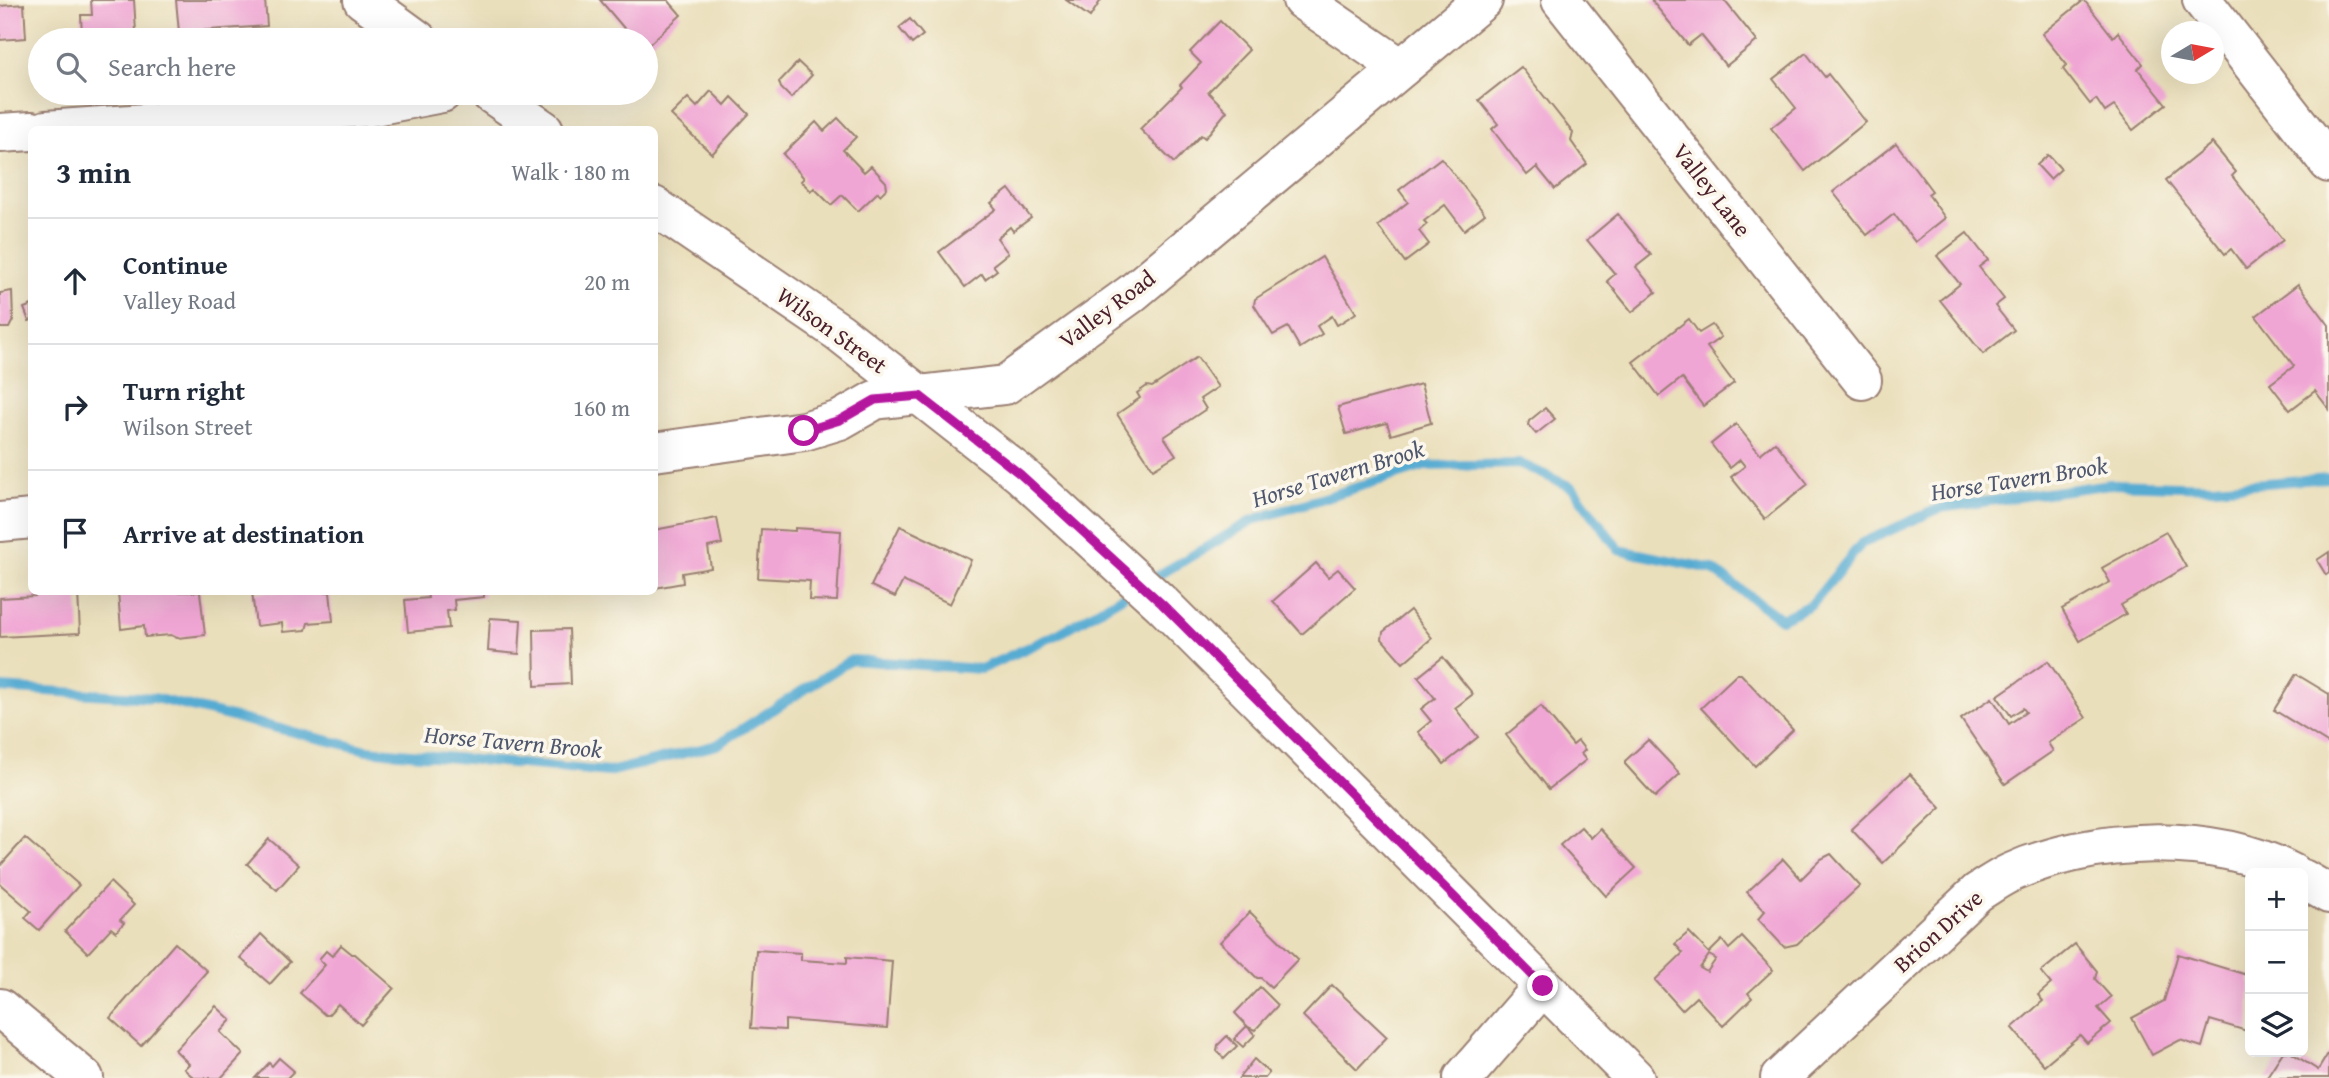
<!DOCTYPE html>
<meta charset="utf-8">
<style>
body{margin:0;font-family:"Gentium Book Plus",serif;background:#f2f2f3;color:#1f2937}
.controls{position:absolute;right:21px;bottom:21px;display:grid;overflow:hidden;border-radius:10px;box-shadow:0 7px 28px #0002}
.controls button{width:63px;height:63px;display:grid;place-items:center;padding:0;border:0;border-bottom:2px solid #e0e1e3;background:#fff;color:#1f2937;font:35px sans-serif}
.compass{position:absolute;left:2161px;top:21px;width:63px;height:63px;border-radius:50%;background:#fff;box-shadow:0 7px 28px #0002;rotate:80deg}
.stop{position:absolute;width:21px;height:21px;margin:-16px;border:5px solid #b5179e;border-radius:50%;background:#fff}
.stop.end{background:#b5179e;border-color:#fff;box-shadow:0 2px 7px #0008}
.list{margin:0;padding:0;list-style:none}
h2{display:flex;justify-content:space-between;align-items:center;height:91px;margin:0;padding:0 28px;font-size:30px}
h2 small{font-size:23px;font-weight:400;color:#747a83}
.list li{display:grid;grid-template-columns:46px 1fr auto;gap:21px;align-items:center;box-sizing:border-box;height:126px;padding:0 28px;border-top:2px solid #e0e1e3}
.list b{display:block;font-size:26px;white-space:nowrap}
.list p{margin:0;font-size:23px;white-space:nowrap;color:#747a83}
.list em{font-size:23px;font-style:normal;color:#747a83}
.icon{flex:none;width:38px;height:38px;fill:none;stroke:currentColor;stroke-width:2;stroke-linecap:round;stroke-linejoin:round}
.map{position:relative;flex:none;width:2329px;height:1078px;overflow:hidden}
.search{position:absolute;background:#fff;box-shadow:0 7px 28px #0002;left:28px;top:28px;width:630px;height:77px;display:flex;align-items:center;gap:18px;box-sizing:border-box;padding:0 24px;border-radius:38px;color:#747a83;font-size:26px}
.panel{position:absolute;background:#fff;box-shadow:0 7px 28px #0002;left:28px;top:126px;width:630px;height:469px;border-radius:10px}
.map>svg:first-child{display:block}
.lines{fill:none;stroke-linecap:round;stroke-linejoin:round}
.stream{stroke:#56abd2;stroke-width:10}
.building{fill:#f0a6d4;fill-rule:evenodd}
.minor-casing{stroke:#9a7f73;stroke-width:42}
.major-casing{stroke:#9a7f73;stroke-width:42}
.minor{stroke:#fff;stroke-width:38}
.major{stroke:#fff;stroke-width:38}
.route{stroke:#b5179e;stroke-width:9}
.labels{text-anchor:middle;stroke-width:7;stroke-linejoin:round;paint-order:stroke}
.street-label{font-size:23px;fill:#4a1f2b;stroke:#fbf7ec}
.water-label{font-size:24px;font-style:italic;fill:#4f576e;stroke:#fbf7ec}
</style>
<div class="map">
<svg width="2329" height="1078" viewBox="0 0 2329 1078">
<rect width="100%" height="100%" fill="#fbf7ec"/>
<filter id="ink" filterUnits="userSpaceOnUse"><feTurbulence type="fractalNoise" baseFrequency=".0143" numOctaves="2"/><feDisplacementMap in="SourceGraphic" scale="14" xChannelSelector="R" yChannelSelector="G"/><feConvolveMatrix kernelMatrix="1 2 1 2 8 2 1 2 1" color-interpolation-filters="sRGB"/></filter>
<filter id="wash" filterUnits="userSpaceOnUse"><feTurbulence type="fractalNoise" baseFrequency=".00686" numOctaves="4" result="noise"/><feDisplacementMap in="SourceGraphic" scale="28" xChannelSelector="R" yChannelSelector="G"/><feGaussianBlur stdDeviation="1.57" result="paint"/><feColorMatrix in="noise" values="0 0 0 0 0 0 0 0 0 0 0 0 0 0 0 0 0 1.4 0 .05"/><feComposite in="paint" operator="in"/></filter>
<g filter="url(#wash)">
<rect width="100%" height="100%" fill="#eadfbb"/>
<g class="lines">
<!-- stream -->
<polyline class="stream" points="0,688 154,698 367,750 609,772 717,745 851,660 981,669 1058,634 1253,520 1425,466 1521,464 1573,488 1619,550 1712,569 1781,619 1812,604 1862,543 1940,508 2110,484 2214,487 2329,478"/>
</g>
<g id="blocks">
<!-- building -->
<g class="building">
<polygon points="91,0 134,0 136,32 82,36 81,15 92,15"/>
<polygon points="176,0 265,0 267,26 179,32"/>
<polygon points="600,0 668,0 681,15 646,47 646,40 634,40"/>
<polygon points="1066,0 1101,0 1090,17"/>
<polygon points="1651,0 1724,0 1757,41 1726,66 1701,35 1688,45"/>
<polygon points="2084,0 2113,37 2118,32 2143,64 2138,69 2166,104 2133,130 2114,106 2105,112 2096,99 2090,104 2063,69 2067,65 2042,34"/>
<polygon points="24,4 26,38 0,40 0,6"/>
<polygon points="910,19 923,35 912,44 899,28"/>
<polygon points="1220,21 1249,50 1208,92 1227,111 1205,138 1201,135 1174,163 1140,129 1182,87 1180,85 1201,63 1190,52"/>
<polygon points="1806,53 1825,77 1828,74 1866,122 1805,171 1771,128 1796,108 1773,79"/>
<polygon points="798,62 812,75 791,98 781,88 779,82"/>
<polygon points="1521,67 1573,133 1571,141 1587,164 1555,189 1537,167 1527,175 1492,129 1498,124 1479,100"/>
<polygon points="711,91 725,105 732,97 749,114 712,154 671,115 688,98 697,107"/>
<polygon points="838,118 856,137 843,150 864,172 871,166 886,182 887,188 880,195 878,192 858,211 842,195 831,205 814,188 811,191 801,181 804,178 783,154 816,122 824,131"/>
<polygon points="1896,143 1932,191 1928,194 1945,218 1915,242 1894,214 1867,235 1833,192"/>
<polygon points="2212,143 2236,172 2232,176 2283,240 2246,269 2231,249 2225,254 2166,180"/>
<polygon points="2048,155 2061,169 2050,179 2037,165"/>
<polygon points="1441,158 1485,214 1464,230 1445,205 1424,221 1427,224 1419,231 1429,244 1405,262 1378,226 1408,202 1399,190"/>
<polygon points="1009,189 1031,218 1013,231 1010,227 997,238 1008,253 993,265 997,270 985,279 982,274 965,287 939,252 996,209 991,203"/>
<polygon points="1618,214 1651,255 1636,267 1656,292 1632,312 1607,281 1615,274 1587,240"/>
<polygon points="1967,233 1988,260 1979,267 2004,299 1995,306 2014,330 1983,354 1940,300 1960,284 1937,256"/>
<polygon points="1322,257 1356,313 1337,325 1332,316 1317,326 1322,334 1300,348 1288,327 1273,335 1254,305 1255,299"/>
<polygon points="2298,284 2329,325 2329,409 2315,391 2290,410 2270,384 2294,366 2256,316"/>
<polygon points="12,291 13,320 9,328 0,328 0,293"/>
<polygon points="32,305 32,320 29,321 24,308"/>
<polygon points="1689,319 1699,333 1712,325 1721,337 1707,347 1734,383 1703,406 1682,378 1659,396 1633,362"/>
<polygon points="1197,357 1218,387 1200,399 1206,409 1164,437 1176,455 1153,469 1117,414 1140,398 1137,393 1147,386 1152,387"/>
<polygon points="1421,384 1431,423 1391,435 1387,423 1346,434 1338,407"/>
<polygon points="1545,408 1555,419 1536,434 1528,425 1529,421"/>
<polygon points="1736,424 1760,454 1775,442 1808,484 1765,519 1731,477 1745,466 1740,460 1730,468 1711,444"/>
<polygon points="717,518 722,544 708,547 711,568 682,573 683,583 655,588 654,530"/>
<polygon points="900,526 971,560 950,604 903,581 895,597 871,586"/>
<polygon points="795,528 841,531 837,601 809,600 810,581 758,578 761,529 795,531"/>
<polygon points="2166,532 2186,567 2121,605 2126,614 2080,641 2062,609 2110,582 2102,568"/>
<polygon points="2329,552 2329,573 2326,575 2317,560"/>
<polygon points="1316,563 1328,577 1338,569 1355,588 1302,634 1273,601"/>
<polygon points="34,592 78,592 80,633 0,637 0,598 35,596"/>
<polygon points="118,592 200,592 205,635 177,638 171,635 145,637 144,626 121,629"/>
<polygon points="252,592 330,592 333,621 308,623 306,630 283,632 282,623 256,626"/>
<polygon points="427,592 484,592 484,597 454,600 455,610 447,611 449,628 408,632 405,600 428,598"/>
<polygon points="1410,610 1432,638 1403,663 1382,639 1383,632"/>
<polygon points="490,618 521,620 519,654 488,651"/>
<polygon points="569,629 571,684 535,686 534,630"/>
<polygon points="1443,657 1473,694 1455,708 1478,737 1444,764 1418,732 1431,721 1421,709 1435,698 1418,677"/>
<polygon points="2048,661 2086,718 2048,743 2053,751 2005,784 1961,719 1992,698 2009,724 2026,712 2023,708 2011,716 1997,696"/>
<polygon points="1737,674 1741,674 1793,730 1755,766 1701,708"/>
<polygon points="2296,674 2329,694 2329,744 2274,710"/>
<polygon points="1541,706 1573,745 1578,741 1585,750 1581,754 1586,760 1549,789 1506,735"/>
<polygon points="1648,740 1680,774 1655,797 1625,764 1625,761"/>
<polygon points="1910,774 1941,808 1883,863 1851,829"/>
<polygon points="1581,827 1591,838 1600,829 1636,868 1606,896 1560,845"/>
<polygon points="25,838 79,885 39,930 25,918 31,911 0,884 0,866"/>
<polygon points="269,839 299,865 277,890 247,864"/>
<polygon points="1831,854 1860,886 1797,944 1784,947 1758,919 1765,911 1747,892 1783,859 1801,879 1821,859"/>
<polygon points="110,882 134,905 120,920 124,923 116,932 111,928 88,953 65,931"/>
<polygon points="1250,912 1298,959 1271,987 1261,978 1257,978 1220,942"/>
<path d="M1689,932L1709,953L1722,940L1729,949L1742,937L1773,970L1748,993L1752,998L1723,1026L1696,997L1682,1010L1655,980L1683,953L1675,944ZM1709,955L1716,959L1707,972L1700,968Z"/>
<polygon points="261,934 290,962 270,984 240,958"/>
<polygon points="175,943 207,971 141,1046 110,1018"/>
<polygon points="2075,944 2097,971 2095,979 2111,997 2098,1008 2111,1023 2087,1043 2080,1035 2044,1065 2012,1028 2043,1001 2038,995 2051,984 2041,972"/>
<polygon points="341,945 352,954 355,954 394,988 361,1025 338,1004 328,1015 325,1015 300,993 325,965 319,959 326,951 332,956"/>
<polygon points="756,950 801,953 801,960 847,963 847,957 892,961 887,1028 785,1020 785,1030 751,1028"/>
<polygon points="2178,954 2250,976 2250,1032 2210,1020 2202,1047 2180,1040 2152,1055 2132,1018 2164,1001"/>
<polygon points="1332,985 1387,1037 1357,1069 1303,1016"/>
<polygon points="1260,987 1278,1005 1255,1030 1248,1027 1235,1013"/>
<polygon points="216,1006 231,1020 220,1032 243,1054 221,1078 194,1078 184,1069 189,1064 175,1050"/>
<polygon points="1247,1026 1255,1035 1243,1047 1234,1039"/>
<polygon points="1227,1036 1237,1046 1224,1059 1217,1051 1218,1045"/>
<polygon points="2283,1052 2290,1052 2318,1070 2329,1052 2329,1078 2266,1078"/>
<polygon points="279,1058 294,1071 287,1078 255,1078 269,1063 272,1066"/>
<polygon points="1254,1059 1269,1073 1265,1078 1239,1078"/>
</g>
</g>
</g>
<g filter="url(#ink)">
<use href="#blocks" fill-opacity="0" stroke="#9a7f73" stroke-width="2"/>
<g class="lines">
<!-- minor casing -->
<g class="minor-casing">
<g id="minor">
<polyline points="1302,0 1401,68"/>
<polyline points="1561,0 1862,380"/>
<polyline points="2202,0 2329,163"/>
<polyline points="46,130 369,107 442,93"/>
<polyline points="0,133 32,131"/>
<polyline points="654,452 804,431 840,420 875,400 1005,385 1131,294 1483,0"/>
<polyline points="0,522 32,519"/>
<polyline points="2303,879 2329,894"/>
<polyline points="0,1008 84,1078"/>
<polyline points="1463,1078 1543,986"/>
<path d="M1780,1078L1978,892C1988,886 1999,878 2010,873C2092,836 2212,831 2292,873"/>
</g>
</g>
<!-- major casing -->
<g class="major-casing">
<g id="major">
<polyline points="363,0 418,40"/>
<polyline points="490,93 544,130"/>
<polyline points="654,206 839,332 1020,474 1162,604 1635,1078"/>
</g>
</g>
<!-- minor -->
<use href="#minor" class="minor"/>
<!-- major -->
<use href="#major" class="major"/>
</g>
</g>
<g class="lines" filter="url(#ink)">
<!-- route -->
<polyline class="route" points="804,431 840,420 875,400 920,396 1020,474 1162,604 1543,986"/>
</g>
<g class="labels">
<!-- street labels -->
<g class="street-label">
<text transform="translate(1712 190) rotate(52)" y="8">Valley Lane</text>
<text transform="translate(1107 309) rotate(-37)" y="8">Valley Road</text>
<text transform="translate(832 330) rotate(36)" y="8">Wilson Street</text>
<text transform="translate(1938 931) rotate(-42)" y="8">Brion Drive</text>
</g>
<!-- water labels -->
<g class="water-label">
<text transform="translate(1338 474) rotate(-17)" y="8">Horse Tavern Brook</text>
<text transform="translate(2019 479) rotate(-9)" y="8">Horse Tavern Brook</text>
<text transform="translate(513 742) rotate(5)" y="8">Horse Tavern Brook</text>
</g>
</g>
</svg>
<div class="controls">
<button>+</button>
<button>−</button>
<button><svg class="icon" aria-label="layers" viewBox="0 0 24 24"><path d="M12 4l9 5-9 5-9-5zM3 14l9 5 9-5"/></svg></button>
</div>
<svg class="compass" viewBox="-18 -18 36 36"><path d="M0-13l5 13h-10z" fill="#e53935"/><path d="M0 13l5-13h-10z" fill="#747a83"/></svg>
<div class="stop" style="left:804px;top:431px"></div>
<div class="stop end" style="left:1543px;top:986px"></div>
<div class="search"><svg class="icon" aria-label="search" viewBox="0 0 24 24"><circle cx="10" cy="10" r="6"/><path d="M15 15l6 6"/></svg>Search here</div>
<section class="panel">
<h2>3 min<small>Walk · 180 m</small></h2>
<ul class="list">
<li><svg class="icon" aria-label="ahead" viewBox="0 0 24 24"><path d="M12 20V5M6 11l6-6 6 6"/></svg><div><b>Continue</b><p>Valley Road</p></div><em>20 m</em></li>
<li><svg class="icon" aria-label="right" viewBox="0 0 24 24"><path d="M7 20v-9h11M14 6l5 5-5 5"/></svg><div><b>Turn right</b><p>Wilson Street</p></div><em>160 m</em></li>
<li><svg class="icon" aria-label="arrive" viewBox="0 0 24 24"><path d="M6 21V4h12l-3 4 3 4H6"/></svg><div><b>Arrive at destination</b></div></li>
</ul>
</section>
</div>
